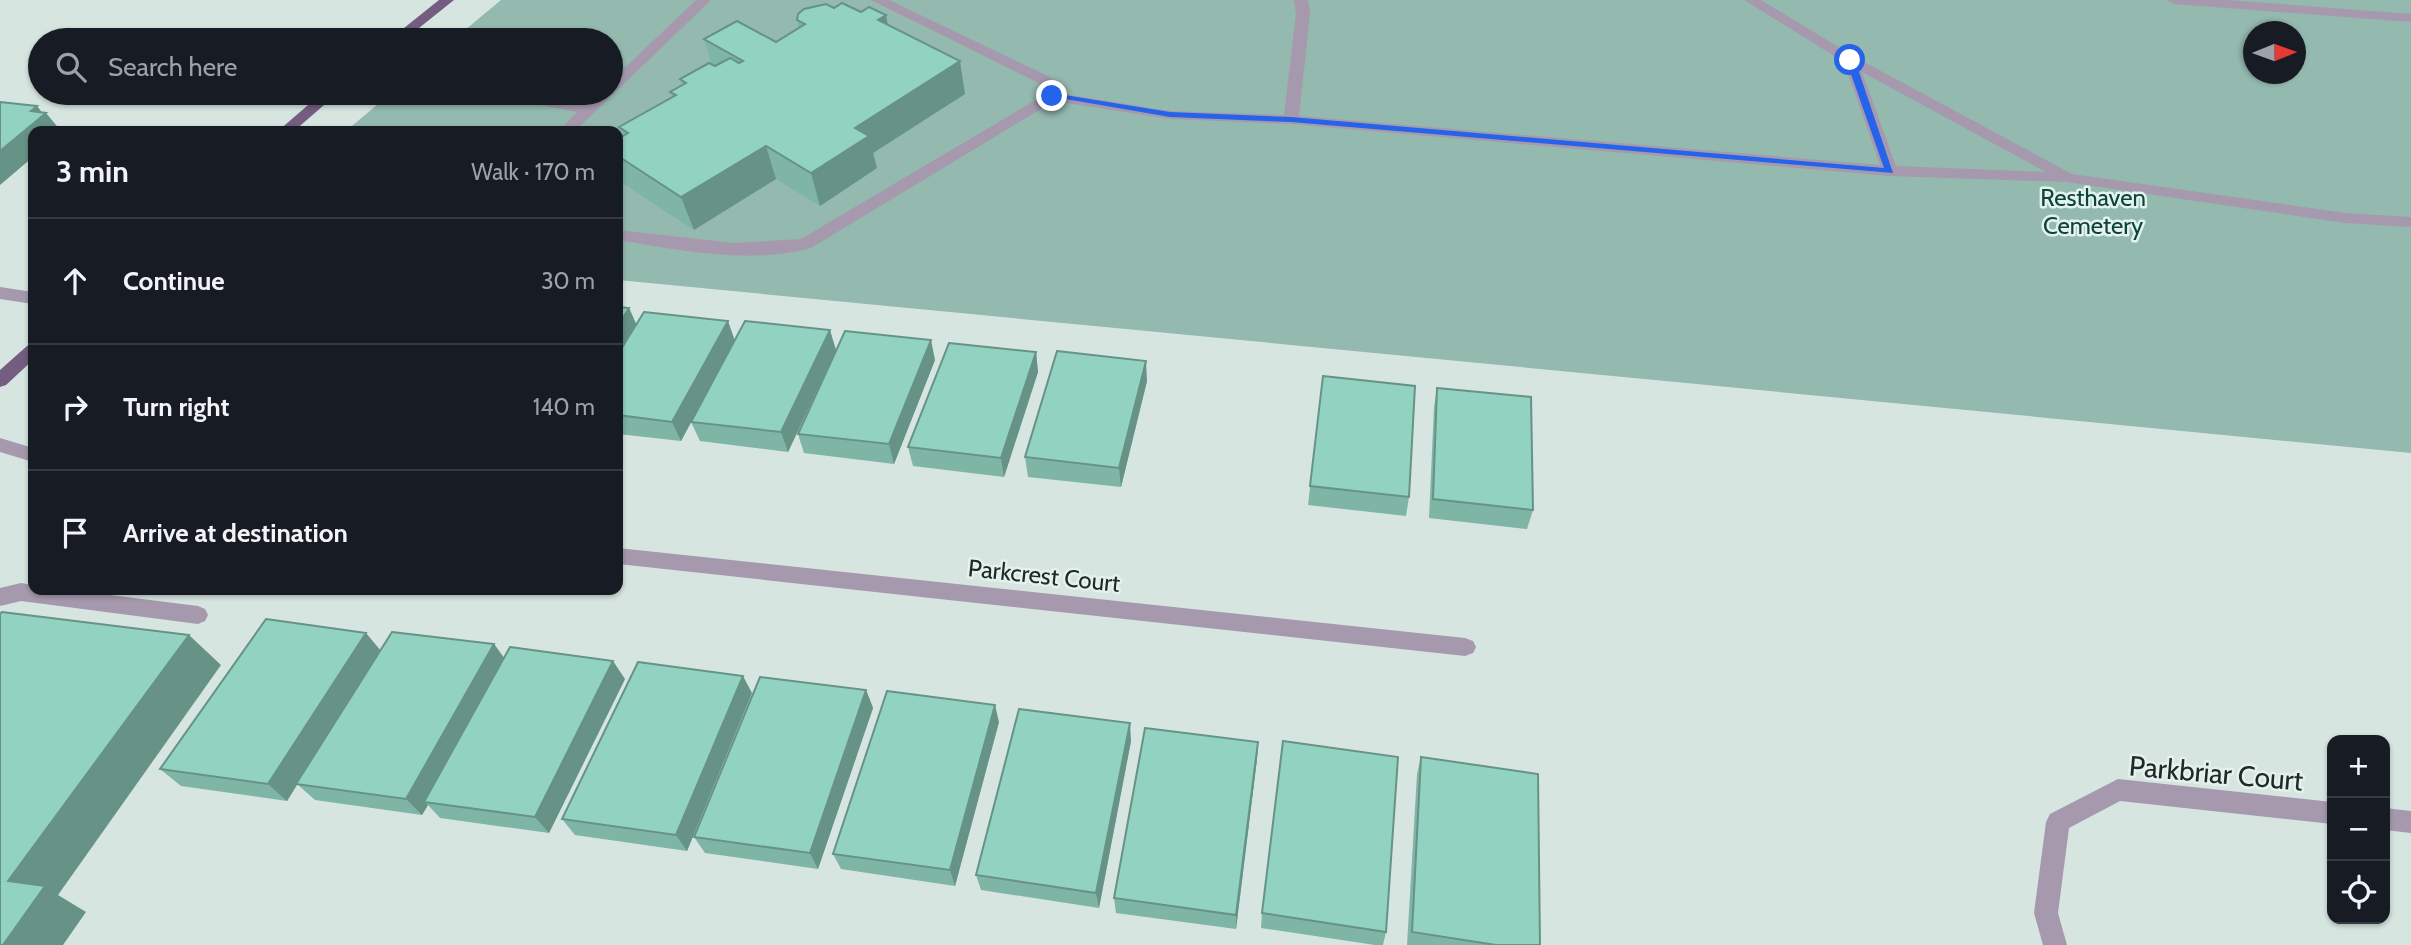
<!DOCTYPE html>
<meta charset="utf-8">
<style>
body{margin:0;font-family:Cabin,sans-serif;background:#242831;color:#f1f3f6}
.controls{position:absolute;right:21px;bottom:21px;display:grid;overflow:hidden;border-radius:14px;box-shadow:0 2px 5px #0004}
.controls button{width:63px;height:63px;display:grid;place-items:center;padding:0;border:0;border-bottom:2px solid #363941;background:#171b24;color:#f1f3f6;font:35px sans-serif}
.compass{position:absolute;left:2243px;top:21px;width:63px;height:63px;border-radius:50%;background:#171b24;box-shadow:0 2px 5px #0004;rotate:89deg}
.stop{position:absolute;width:21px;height:21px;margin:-16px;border:5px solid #2563eb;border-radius:50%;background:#fff}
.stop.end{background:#2563eb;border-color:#fff;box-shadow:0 2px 7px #0008}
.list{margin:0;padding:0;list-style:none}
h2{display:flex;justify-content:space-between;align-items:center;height:91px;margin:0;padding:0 28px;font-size:30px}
h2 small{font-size:23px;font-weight:400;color:#9ea1a6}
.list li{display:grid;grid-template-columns:46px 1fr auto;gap:21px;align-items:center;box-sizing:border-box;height:126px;padding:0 28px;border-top:2px solid #363941}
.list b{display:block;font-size:26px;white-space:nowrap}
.list em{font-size:23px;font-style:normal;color:#9ea1a6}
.icon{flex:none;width:38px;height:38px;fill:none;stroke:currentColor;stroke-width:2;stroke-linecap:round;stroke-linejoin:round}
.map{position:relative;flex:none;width:2411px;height:945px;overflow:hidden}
.search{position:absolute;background:#171b24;box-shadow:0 2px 5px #0004;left:28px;top:28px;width:595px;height:77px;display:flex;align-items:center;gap:18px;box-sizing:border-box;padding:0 24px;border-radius:38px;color:#9ea1a6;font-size:26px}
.panel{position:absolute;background:#171b24;box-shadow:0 2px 5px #0004;left:28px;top:126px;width:595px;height:469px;border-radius:14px}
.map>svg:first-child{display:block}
.green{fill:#94b9ae;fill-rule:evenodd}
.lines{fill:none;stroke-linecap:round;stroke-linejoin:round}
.service{fill:#a699ad;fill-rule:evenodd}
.minor{fill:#a699ad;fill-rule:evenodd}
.primary{fill:#745d80;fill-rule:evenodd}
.wall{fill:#7eb5a5}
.shaded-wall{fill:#669386}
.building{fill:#92d2c0;stroke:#669386;stroke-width:2}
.route{fill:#2563eb}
.labels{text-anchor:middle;stroke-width:5;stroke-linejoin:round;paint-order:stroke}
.park-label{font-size:24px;fill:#0c4439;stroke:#e3f2ee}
.street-label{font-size:24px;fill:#222826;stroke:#e3f2ee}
.near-street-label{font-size:28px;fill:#222826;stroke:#e3f2ee}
</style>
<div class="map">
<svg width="2411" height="945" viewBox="0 0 2411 945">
<rect width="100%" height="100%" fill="#d6e5e0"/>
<!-- green -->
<path class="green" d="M501,0H2411V453L618,280V131H346L391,93H611V40H453ZM2254,32H2296V74H2254Z"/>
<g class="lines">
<!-- service -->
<g class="service">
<polygon points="696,0 711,0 575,131 559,131 577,112 499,97 492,93 521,93 585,105 598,93 611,93 611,81"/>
<path d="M871,0H889L1050,77L1058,93L1170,111L1284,115L1296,14L1294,0H1308L1310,14L1299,116L1880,165L1844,62L1744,0H1761L1855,57L2072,174L2345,213L2411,217V227L2345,223L2066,182L1890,176L1291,124L1170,119L1054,101L811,248C749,265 680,250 618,240V230L734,243L801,239L1044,95L1039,83ZM1862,72L2046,172L1896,166Z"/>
<polygon points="2167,0 2228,0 2411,14 2411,22 2174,4"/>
<polygon points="0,287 33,292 33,304 0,299"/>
<polygon points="21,583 33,585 33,590 70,590 198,606 205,609 208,615 205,621 198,624 21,601 0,606 0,588"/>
</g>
<!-- minor -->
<g class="minor">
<polygon points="0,438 33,448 33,462 0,452"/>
<polygon points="618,548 1465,638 1473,641 1476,647 1473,653 1465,656 618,564"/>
<polygon points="2118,779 2332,802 2332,824 2120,801 2069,828 2058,913 2067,945 2043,945 2034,913 2046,822 2050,814"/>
<polygon points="2385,808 2411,811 2411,833 2385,830"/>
</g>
<!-- primary -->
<g class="primary">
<polygon points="439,0 454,0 404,40 389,40"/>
<polygon points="322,93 338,93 294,131 278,131"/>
<polygon points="33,344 33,360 6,385 0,387 0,370 27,346"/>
</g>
</g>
<!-- wall -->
<g class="wall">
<polygon points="834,8 886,15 888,25 965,94 873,153 877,168 820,206 776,179 694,230 618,180 618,139 623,136 619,127 672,98 670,92 682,85 680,79 712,65 704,39 776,42 799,27 797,20"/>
<polygon points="618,307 629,308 636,324 735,340 836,350 788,452 700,441 691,422 681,441 618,434"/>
<polygon points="1036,352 1038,372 1004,477 913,466 908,447"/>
<polygon points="935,360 894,464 804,453 798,434"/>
<polygon points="1323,376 1409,497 1406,516 1308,505"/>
<polygon points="1147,381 1121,487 1028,477 1025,457"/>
<polygon points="1437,388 1533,510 1527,529 1429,518 1434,407"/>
<polygon points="494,644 504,658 625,679 549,833 440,818 428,805 422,815 315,800 297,784 287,801 181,786 160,769 381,650"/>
<polygon points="866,690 873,708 818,869 705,853 694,837"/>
<polygon points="752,693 687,851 575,835 562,819"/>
<polygon points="999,722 955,886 841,869 833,854"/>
<polygon points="1131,741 1099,908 981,890 976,875"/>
<polygon points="1258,742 1257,759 1236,929 1116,913 1114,898"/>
<polygon points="1421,757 1540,945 1407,945 1417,774"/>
<polygon points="1262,913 1386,932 1383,945 1375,945 1261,928"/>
</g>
<!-- shaded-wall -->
<g class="shaded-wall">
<polygon points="886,15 892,48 878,20"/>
<polygon points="960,61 965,94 873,153 877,168 820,206 811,173 855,128"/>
<polygon points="37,106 44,115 46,113 61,131 33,131 33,157 0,185 0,151 31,111"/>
<polygon points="766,146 776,179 694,230 681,197"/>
<polygon points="629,308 638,328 618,361 618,326"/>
<polygon points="728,321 735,341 681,441 672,422"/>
<polygon points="830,330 836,350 788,452 781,432"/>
<polygon points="931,340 935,360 894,464 889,444"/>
<polygon points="1036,352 1038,372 1004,477 1001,458"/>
<polygon points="1146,361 1147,381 1121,487 1119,468"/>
<polygon points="366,633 381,651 287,801 268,784"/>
<polygon points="189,635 221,665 58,895 86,912 63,945 3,945 8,881"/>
<polygon points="494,644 507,662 424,802 428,805 422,815 406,799"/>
<polygon points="613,661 625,679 549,833 535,817"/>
<polygon points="743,676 752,693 687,851 676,835"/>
<polygon points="866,690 873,708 818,869 810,853"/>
<polygon points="995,705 999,722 955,886 950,870"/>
<polygon points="1130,723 1131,741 1099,908 1096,893"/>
<polygon points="1258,742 1257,759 1236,929 1236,915"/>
</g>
<!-- building -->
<g class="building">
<polygon points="842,3 861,12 869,7 886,15 878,20 960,61 855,128 869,136 811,173 766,146 681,197 618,156 618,139 628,133 619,127 676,95 670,92 686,83 680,79 709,63 715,66 730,58 739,63 743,61 704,39 737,21 776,42 805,24 797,20 798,14 804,9 826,4 834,8"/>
<polygon points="0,102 37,106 31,111 46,113 0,151"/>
<polygon points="618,307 629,308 618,326"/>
<polygon points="644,312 728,321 672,422 618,415 618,354"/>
<polygon points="745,321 830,330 781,432 691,422"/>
<polygon points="845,331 931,340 889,444 798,434"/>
<polygon points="949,343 1036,352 1001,458 908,447"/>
<polygon points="1057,351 1146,361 1119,468 1025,457"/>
<polygon points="1323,376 1415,386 1409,497 1310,486"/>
<polygon points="1437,388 1531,397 1533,510 1433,499"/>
<polygon points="2,612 189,635 8,881 45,886 3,945 0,945 0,614"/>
<polygon points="266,619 366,633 268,784 160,769"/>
<polygon points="392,632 494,644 406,799 296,784"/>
<polygon points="510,647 613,661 535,817 424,802"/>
<polygon points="638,662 743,676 676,835 562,819"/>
<polygon points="760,677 866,690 810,853 694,837"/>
<polygon points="887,691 995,705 950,870 833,854"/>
<polygon points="1019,709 1130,723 1096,893 976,875"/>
<polygon points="1145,728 1258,742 1236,915 1114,898"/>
<polygon points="1283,741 1398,757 1386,932 1262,913"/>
<polygon points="1421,757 1538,774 1540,945 1496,945 1412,932"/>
</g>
<!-- route -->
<polygon class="route" points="1850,57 1855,60 1893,173 1291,122 1170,117 1048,96 1052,93 1170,112 1291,117 1884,168 1846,60"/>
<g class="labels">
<!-- park labels -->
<g class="park-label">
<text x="2093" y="206">Resthaven<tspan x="2093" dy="28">Cemetery</tspan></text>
</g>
<!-- street labels -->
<g class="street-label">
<text transform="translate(1044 576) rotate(6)" y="8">Parkcrest Court</text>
</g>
<!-- near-street labels -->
<g class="near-street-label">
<text transform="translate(2216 773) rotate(5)" y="10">Parkbriar Court</text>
</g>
</g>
</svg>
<div class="controls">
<button>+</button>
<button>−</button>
<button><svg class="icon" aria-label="locate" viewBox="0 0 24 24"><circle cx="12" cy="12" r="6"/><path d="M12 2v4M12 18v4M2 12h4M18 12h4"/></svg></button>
</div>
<svg class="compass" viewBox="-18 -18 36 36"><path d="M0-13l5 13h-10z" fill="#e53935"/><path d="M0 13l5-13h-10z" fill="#9ea1a6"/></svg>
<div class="stop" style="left:1850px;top:60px"></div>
<div class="stop end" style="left:1052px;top:96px"></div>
<div class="search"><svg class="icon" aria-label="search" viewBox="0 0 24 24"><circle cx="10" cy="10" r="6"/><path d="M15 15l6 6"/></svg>Search here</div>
<section class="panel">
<h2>3 min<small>Walk · 170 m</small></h2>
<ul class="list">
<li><svg class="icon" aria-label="ahead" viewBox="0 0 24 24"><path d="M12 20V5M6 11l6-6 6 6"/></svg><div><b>Continue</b></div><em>30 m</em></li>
<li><svg class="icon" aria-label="right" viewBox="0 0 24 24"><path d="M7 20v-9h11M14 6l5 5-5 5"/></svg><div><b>Turn right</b></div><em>140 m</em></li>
<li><svg class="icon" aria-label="arrive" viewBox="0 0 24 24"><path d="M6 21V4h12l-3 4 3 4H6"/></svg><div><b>Arrive at destination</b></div></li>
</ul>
</section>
</div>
